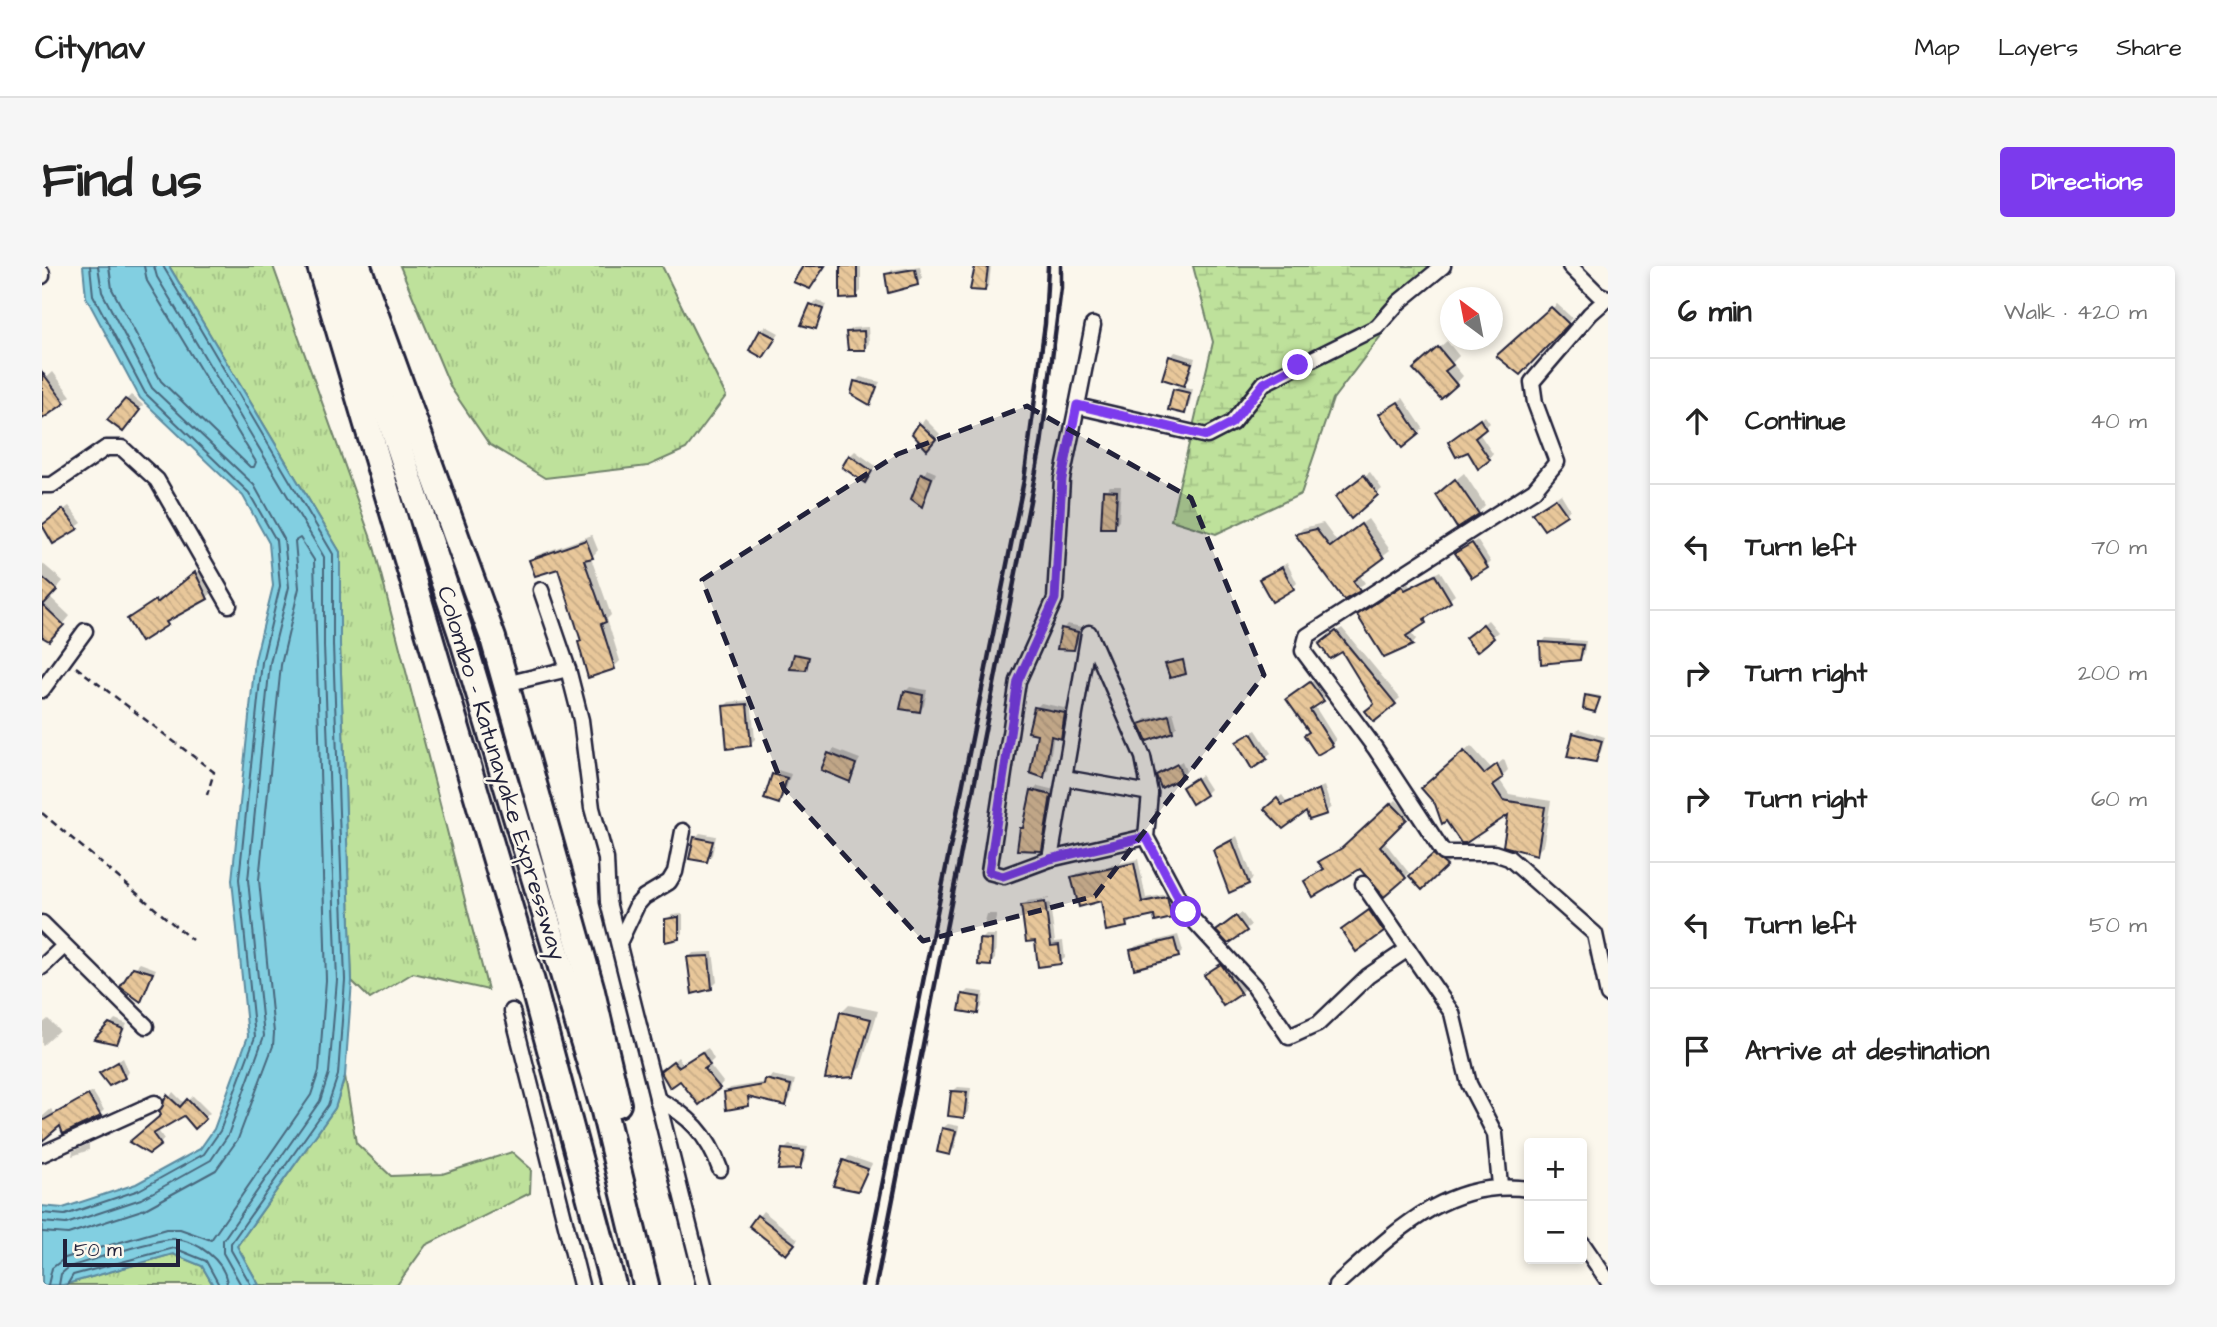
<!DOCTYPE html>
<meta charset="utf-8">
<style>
body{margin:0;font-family:"Architects Daughter",sans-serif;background:#f6f6f6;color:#222}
.controls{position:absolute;right:21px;bottom:21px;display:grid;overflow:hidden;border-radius:7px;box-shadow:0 4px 10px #0003}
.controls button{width:63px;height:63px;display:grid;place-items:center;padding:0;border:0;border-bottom:2px solid #e0e0e0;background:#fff;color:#222;font:35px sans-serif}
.compass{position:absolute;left:1398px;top:21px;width:63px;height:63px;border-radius:50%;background:#fff;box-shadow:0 4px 10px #0003;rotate:328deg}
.scale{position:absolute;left:21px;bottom:18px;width:117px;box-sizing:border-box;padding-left:7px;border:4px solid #22223b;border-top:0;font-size:19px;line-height:24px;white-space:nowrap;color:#22223b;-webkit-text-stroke:5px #fbf7ec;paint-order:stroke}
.stop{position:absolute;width:21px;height:21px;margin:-16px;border:5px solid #7c3aed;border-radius:50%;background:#fff}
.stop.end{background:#7c3aed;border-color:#fff;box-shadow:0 2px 7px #0008}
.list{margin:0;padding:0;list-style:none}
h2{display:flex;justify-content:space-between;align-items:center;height:91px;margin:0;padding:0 28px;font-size:30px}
h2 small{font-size:23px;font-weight:400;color:#767676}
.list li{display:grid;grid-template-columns:46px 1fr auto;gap:21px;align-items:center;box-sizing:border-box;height:126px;padding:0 28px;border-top:2px solid #e0e0e0}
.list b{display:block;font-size:26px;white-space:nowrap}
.list em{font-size:23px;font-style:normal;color:#767676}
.icon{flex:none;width:38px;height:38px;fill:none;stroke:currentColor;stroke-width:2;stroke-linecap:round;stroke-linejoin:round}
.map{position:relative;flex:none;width:1566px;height:1019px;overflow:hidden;border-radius:7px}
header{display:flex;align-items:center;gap:42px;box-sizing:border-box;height:98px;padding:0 35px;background:#fff;border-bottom:2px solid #e0e0e0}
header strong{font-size:33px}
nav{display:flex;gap:38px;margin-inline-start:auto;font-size:24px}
.intro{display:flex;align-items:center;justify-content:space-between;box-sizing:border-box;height:168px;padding:0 42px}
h1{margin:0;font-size:49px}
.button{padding:18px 32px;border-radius:7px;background:#7c3aed;color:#fff;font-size:24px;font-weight:700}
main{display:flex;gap:42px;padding:0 42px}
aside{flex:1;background:#fff;border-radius:7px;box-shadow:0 4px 10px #0003}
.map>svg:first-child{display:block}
.grass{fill:url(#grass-tufts);stroke:#70826b;stroke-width:2}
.wetland{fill:url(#wetland-marsh);stroke:#70826b;stroke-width:2}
.water{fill:#82cfe1;stroke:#5c8a9f;stroke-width:2}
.shadow{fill:#0003}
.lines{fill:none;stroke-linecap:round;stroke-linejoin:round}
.shore{stroke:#48677d;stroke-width:2}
.building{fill:url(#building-back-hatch);stroke:#22223b;stroke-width:2}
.street-casing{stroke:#22223b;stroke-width:19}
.highway-casing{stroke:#22223b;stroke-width:30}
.path{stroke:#22223b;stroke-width:2.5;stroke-dasharray:7 5;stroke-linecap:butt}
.street{stroke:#fbf7ec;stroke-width:14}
.highway{stroke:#fbf7ec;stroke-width:24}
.rail{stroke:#22223b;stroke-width:4.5}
.route{stroke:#7c3aed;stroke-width:9}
.marked{fill:#22223b;fill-opacity:0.2;stroke:#22223b;stroke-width:5;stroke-dasharray:14 9;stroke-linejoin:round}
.labels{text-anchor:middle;stroke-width:5;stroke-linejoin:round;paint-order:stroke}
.street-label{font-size:24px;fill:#22223b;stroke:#fbf7ec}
</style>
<header>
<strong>Citynav</strong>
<nav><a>Map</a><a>Layers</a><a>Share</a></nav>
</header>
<div class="intro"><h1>Find us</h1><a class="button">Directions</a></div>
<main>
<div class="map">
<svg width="1566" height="1019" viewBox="0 0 1566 1019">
<defs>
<pattern id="grass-tufts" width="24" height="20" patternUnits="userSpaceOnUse" patternTransform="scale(1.75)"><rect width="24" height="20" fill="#bee19b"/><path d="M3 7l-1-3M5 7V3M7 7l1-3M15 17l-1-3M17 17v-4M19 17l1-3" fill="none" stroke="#a3c186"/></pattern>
<pattern id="wetland-marsh" width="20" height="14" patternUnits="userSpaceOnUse" patternTransform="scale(1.75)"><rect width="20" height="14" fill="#bee19b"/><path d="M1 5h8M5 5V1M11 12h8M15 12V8" fill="none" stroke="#a3c186"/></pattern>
<pattern id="building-back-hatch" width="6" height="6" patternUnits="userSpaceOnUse" patternTransform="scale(1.75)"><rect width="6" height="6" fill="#e8c79a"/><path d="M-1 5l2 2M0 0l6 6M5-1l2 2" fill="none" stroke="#c7ab86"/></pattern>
</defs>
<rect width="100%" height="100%" fill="#fbf7ec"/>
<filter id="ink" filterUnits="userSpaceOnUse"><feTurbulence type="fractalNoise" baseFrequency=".0143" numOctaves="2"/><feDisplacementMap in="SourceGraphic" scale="14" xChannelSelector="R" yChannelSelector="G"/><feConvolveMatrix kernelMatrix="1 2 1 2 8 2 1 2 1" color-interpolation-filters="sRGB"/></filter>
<g filter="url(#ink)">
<!-- grass -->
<g class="grass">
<polygon points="127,0 231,0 332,281 446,724 371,707 328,733 310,715 298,379 298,286"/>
<polygon points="358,0 620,0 684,130 644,183 606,200 503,212 447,178 409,122"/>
<polygon points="303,810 314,877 349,910 400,908 470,886 489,903 488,927 384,979 355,1019 217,1019 195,980 293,842"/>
<polygon points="131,988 160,1000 171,1019 21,1019"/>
</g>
<!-- wetland -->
<polygon class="wetland" points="1151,0 1408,0 1370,29 1291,133 1259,228 1174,268 1129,254 1171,76"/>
<!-- water -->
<polygon class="water" points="41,0 127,0 298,286 298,379 310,715 303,810 293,842 195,980 217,1019 171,1019 160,1000 131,988 21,1019 0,1019 0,940 21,942 94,918 158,883 172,863 206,770 190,614 213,394 231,320 227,277 201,230 98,132 44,31"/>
<!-- shadow -->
<g class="shadow">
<polygon points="799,0 819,0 819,25 814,30"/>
<polygon points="878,0 880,12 875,17 845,9 850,4"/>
<polygon points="949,0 947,19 943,23 935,1"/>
<polygon points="775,34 784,39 773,61 770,39"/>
<polygon points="1515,38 1530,52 1478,107 1480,71"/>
<polygon points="724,60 737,67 721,90 719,65"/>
<polygon points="826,61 827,77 823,82 806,67 810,62"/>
<polygon points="1405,75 1417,90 1410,97 1421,110 1414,118 1381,95"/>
<polygon points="1133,86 1153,92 1147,113 1139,120 1151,123 1147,141 1143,146 1132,124 1140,117 1129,91"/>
<polygon points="11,106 29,130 0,151 0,116"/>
<polygon points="818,111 838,116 827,137 814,115"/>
<polygon points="89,129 101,139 85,159 84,134"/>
<polygon points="1361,132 1381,162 1360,180 1344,144"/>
<polygon points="1443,150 1448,157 1437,167 1451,188 1447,193 1427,184 1413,171"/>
<polygon points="883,153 898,168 885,181 872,168"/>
<polygon points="813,185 834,200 822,215 808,190"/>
<polygon points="885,203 894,207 880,239 871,232"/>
<polygon points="1328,206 1340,223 1309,250 1300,226"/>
<polygon points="1422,207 1443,239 1436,247 1404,222"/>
<polygon points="1068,220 1079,220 1077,255 1072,260 1063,225"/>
<polygon points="1519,228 1528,243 1524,248 1492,247"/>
<polygon points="27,240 40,257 12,276 6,255"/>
<polygon points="1326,253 1348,284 1317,308 1323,317 1303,331 1255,268 1261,262 1281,257 1295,276"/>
<polygon points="550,269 556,284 549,292 569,349 565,353 578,395 572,401 517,301 489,295 495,289"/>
<polygon points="1435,274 1449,296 1444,301 1416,287"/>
<polygon points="0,297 21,315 8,331 28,350 15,366 0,369"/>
<polygon points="1245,297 1255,317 1251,321 1219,313"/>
<polygon points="158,303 170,327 165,331 125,357 87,353 119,331 120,334"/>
<polygon points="1398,305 1413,329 1368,365 1374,373 1370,378 1322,345 1366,317 1368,321"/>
<polygon points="1446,354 1456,366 1435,384 1430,367"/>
<polygon points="1025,358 1040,361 1036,377 1031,382 1021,363"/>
<polygon points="1300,362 1358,432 1332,454 1334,437 1300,383 1284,373"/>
<polygon points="1504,372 1544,375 1542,388 1537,393 1500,377"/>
<polygon points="756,387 768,390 764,402 754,389"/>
<polygon points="1274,413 1286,429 1272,439 1294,474 1290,479 1268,465 1251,429"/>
<polygon points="868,421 885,424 882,440 877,445 863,426"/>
<polygon points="1546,428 1559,430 1553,444 1545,430"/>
<polygon points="709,434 713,473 708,478 682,441 687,436"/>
<polygon points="999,437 1027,443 1023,466 1018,471 1012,469 1006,505 1001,510 994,442"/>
<polygon points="1131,446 1135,460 1130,465 1099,458 1104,453"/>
<polygon points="1537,463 1563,471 1558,489 1553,494 1532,468"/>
<polygon points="1214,464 1229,487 1224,492 1201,472"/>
<polygon points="1429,480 1450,503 1462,493 1466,504 1457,513 1467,528 1509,535 1501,580 1494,587 1468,546 1388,516"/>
<polygon points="792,483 818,493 807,513 788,488"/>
<polygon points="1140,495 1144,505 1140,509 1116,510"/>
<polygon points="736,504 749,508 741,531 736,536 731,509"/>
<polygon points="1159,509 1168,523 1163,528 1142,521"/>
<polygon points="996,520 1013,524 1004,578 999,583 979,563 984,558 991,525"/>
<polygon points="1282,520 1289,541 1284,546 1229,538 1240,529 1245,536"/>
<polygon points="1354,534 1368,548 1341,574 1367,607 1363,611 1319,601 1283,602 1279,596 1283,591 1307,577"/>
<polygon points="658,567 674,570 670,589 665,594 653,572"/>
<polygon points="1195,570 1211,612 1206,617 1173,584"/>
<polygon points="1397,585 1409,595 1380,622 1370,610"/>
<polygon points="1096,593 1104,632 1130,627 1134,646 1129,650 1113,648 1089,655 1084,660 1060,633 1031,612 1036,607"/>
<polygon points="1007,632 1007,633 984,637 986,635"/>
<polygon points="984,637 984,640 1008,637 1013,676 1021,675 1023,692 1018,696 981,640"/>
<polygon points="1333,641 1346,660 1314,684 1306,660"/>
<polygon points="1200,647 1209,659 1186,675 1181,660"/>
<polygon points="641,648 641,667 636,672 625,653 630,649"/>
<polygon points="945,648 955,648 952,660 942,659"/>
<polygon points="944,669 954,669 953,693 948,698 939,674"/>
<polygon points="1136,669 1141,685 1136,690 1089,685 1094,680"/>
<polygon points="671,686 675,716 670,721 647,692 651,687"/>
<polygon points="1184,695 1203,722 1198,727 1164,709"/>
<polygon points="98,697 114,703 99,734 93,702"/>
<polygon points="926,724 942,726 940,741 935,746 921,729"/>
<polygon points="807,739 836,745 819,801 811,809 786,811 800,746"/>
<polygon points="6,753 17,764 0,780 0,758"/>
<polygon points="73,753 85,758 79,771 74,776 56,772"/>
<polygon points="666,782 672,793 667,798 681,816 677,821 638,812 629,820 620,805 636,791 641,798"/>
<polygon points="81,792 87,806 82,811 59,807"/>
<polygon points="730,809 753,814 748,833 743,838 711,830 707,838 683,827 688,822 725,816"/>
<polygon points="916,821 929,822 926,846 921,850 911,825"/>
<polygon points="51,826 62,844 58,848 19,857 0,873 0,851 9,843 12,847"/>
<polygon points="131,826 143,838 151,830 168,847 153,860 142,848 115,863 122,873 118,878 90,875 121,848 119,845"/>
<polygon points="906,858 917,860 913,882 908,887 901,862"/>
<polygon points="47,878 47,884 30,890 31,885"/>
<polygon points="747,879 766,881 762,896 757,901 742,884"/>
<polygon points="807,890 830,898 816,923 803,895"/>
<polygon points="721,945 756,973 748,982 709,960"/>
</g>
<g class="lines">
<!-- shore -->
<g class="shore">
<polyline points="67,0 70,23 119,115 208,201 212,201 214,196 105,15 102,0"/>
<polyline points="112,0 115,11 282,291 282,380 295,714 287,807 278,835 181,974 181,987 199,1019"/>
<polyline points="121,0 291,288 291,379 303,714 296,809 286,839 189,977 189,984 209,1019"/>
<polyline points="0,947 23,949 97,924 162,888 178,865 213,771 197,613 220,396 238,320 234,274 207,227 103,127 51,29 48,0"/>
<polyline points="0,956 24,958 99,933 169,894 186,869 222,770 206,614 228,397 247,321 242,273 212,219 110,122 60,26 56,0"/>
<polyline points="0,966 26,968 103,943 174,904 196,873 231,780 232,767 217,614 239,399 257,322 253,275 258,272 272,294 284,714 277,805 269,829 169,974 138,963 124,963 23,992 10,1002 6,1019"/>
<path d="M17,1019L19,1008L27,1001C47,995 115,972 132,973C155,974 184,995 185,1019"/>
<polyline points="25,1019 31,1009 132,982 164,995 177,1019"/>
</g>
</g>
<!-- building -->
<g class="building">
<polygon points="761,0 783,0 768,23 751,16"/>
<polygon points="798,0 815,0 815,32 798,33"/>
<polygon points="933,0 946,1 943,25 928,24"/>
<polygon points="873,3 876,19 846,27 843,8"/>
<polygon points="768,38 781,43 774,63 759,59"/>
<polygon points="1509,41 1527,58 1478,109 1454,90"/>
<polygon points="718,64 734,72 721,92 707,84"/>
<polygon points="822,65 823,84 806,84 804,66"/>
<polygon points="1396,81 1411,99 1403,105 1415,119 1399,133 1371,103"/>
<polygon points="1127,90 1150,97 1142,120 1120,113"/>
<polygon points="0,106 23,137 0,153"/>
<polygon points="812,115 835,121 828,139 809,128"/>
<polygon points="1131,123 1148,127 1143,148 1126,144"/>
<polygon points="83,133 98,144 81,166 65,154"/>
<polygon points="1356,136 1377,168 1360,182 1337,148"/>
<polygon points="1438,153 1444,163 1433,172 1448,194 1436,203 1426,186 1414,191 1406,176"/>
<polygon points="877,157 894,173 885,184 870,168"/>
<polygon points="807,189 830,205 823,217 800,201"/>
<polygon points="879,207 890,212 880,241 869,233"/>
<polygon points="1322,209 1336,229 1309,253 1293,231"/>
<polygon points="1413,213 1437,248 1415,262 1394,229"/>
<polygon points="1061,224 1075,225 1073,262 1059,262"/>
<polygon points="1513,232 1525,249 1502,264 1490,247"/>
<polygon points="21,243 36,263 11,278 0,259"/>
<polygon points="1319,258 1342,292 1311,315 1318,325 1302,334 1253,268 1274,263 1288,281"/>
<polygon points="544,274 551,292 542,294 564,356 559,358 573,403 546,412 536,376 539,375 516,303 493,310 487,294"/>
<polygon points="1430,277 1446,302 1430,312 1413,287"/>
<polygon points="1240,301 1252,323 1230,336 1217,313"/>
<polygon points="153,306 166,333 124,356 126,359 99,376 85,353 114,334 115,337"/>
<polygon points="1393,309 1409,336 1382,353 1384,357 1364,370 1371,379 1342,392 1315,349 1360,320 1363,324"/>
<polygon points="0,311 15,324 1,339 22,359 7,375 0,371"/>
<polygon points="1441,358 1452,372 1435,386 1423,372"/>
<polygon points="1019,362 1036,366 1032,384 1015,383"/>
<polygon points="1294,365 1354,438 1332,456 1323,445 1332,438 1300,386 1288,393 1277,378"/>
<polygon points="1498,376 1541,379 1538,394 1499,398"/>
<polygon points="752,388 767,391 764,404 748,403"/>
<polygon points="1141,394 1144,408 1128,412 1123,398"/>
<polygon points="1268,416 1282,435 1268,444 1291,480 1275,489 1262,469 1267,466 1244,433"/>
<polygon points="862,425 881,429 878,446 858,443"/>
<polygon points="1543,429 1558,432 1553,446 1541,443"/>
<polygon points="705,438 709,480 685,483 681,440"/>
<polygon points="992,441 1023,447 1019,473 1009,470 1002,512 988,507 995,468 986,466"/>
<polygon points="1127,449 1131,466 1105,475 1097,458"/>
<polygon points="1209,467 1225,493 1210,503 1194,476"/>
<polygon points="1531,467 1560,475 1554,496 1525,491"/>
<polygon points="1422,485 1442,508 1455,498 1461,512 1451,519 1461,534 1503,541 1495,589 1461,580 1466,549 1424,577 1419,577 1404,555 1400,558 1393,538 1379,522"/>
<polygon points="786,487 814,498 808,516 779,504"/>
<polygon points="1135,498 1141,511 1119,522 1114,509"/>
<polygon points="730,508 745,512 737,538 722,533"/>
<polygon points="1154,512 1164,529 1150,538 1140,521"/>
<polygon points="1277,523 1285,548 1267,554 1264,546 1241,563 1222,543 1235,532 1240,539"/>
<polygon points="989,524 1009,529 1000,585 975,584 978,562 981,562"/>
<polygon points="1349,537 1365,553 1338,580 1364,612 1342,631 1318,603 1271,631 1262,615 1282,603 1276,596 1300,582"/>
<polygon points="652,571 671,575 665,596 647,593"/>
<polygon points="1190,574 1207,618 1187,627 1171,584"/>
<polygon points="1391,588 1405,600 1380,624 1367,610"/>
<polygon points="1092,597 1100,636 1125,631 1130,652 1113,656 1112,650 1084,656 1085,661 1064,665 1059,635 1037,641 1029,611"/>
<polygon points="1003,636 1009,680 1017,679 1019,698 996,701 993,675 984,676 979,639"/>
<polygon points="1327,644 1342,666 1314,686 1299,664"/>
<polygon points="1194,650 1205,665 1186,678 1174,665"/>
<polygon points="637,651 637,673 623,676 623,653"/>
<polygon points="937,673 950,674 949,700 936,699"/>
<polygon points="1132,673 1137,691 1092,703 1088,684"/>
<polygon points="667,690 670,723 650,728 645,691"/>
<polygon points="1179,698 1199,728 1181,740 1162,709"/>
<polygon points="91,701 111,707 99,736 78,721"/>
<polygon points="920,728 938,731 936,748 917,745"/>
<polygon points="798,746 829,753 812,811 783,813"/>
<polygon points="67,757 81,763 75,778 52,773"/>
<polygon points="660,786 668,799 662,803 678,822 657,839 638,815 628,822 618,805 631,795 636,801"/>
<polygon points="76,796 83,812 67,820 57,807"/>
<polygon points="723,813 749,819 744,840 706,831 707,840 684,844 682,826 722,819"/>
<polygon points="909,825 925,826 922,852 906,850"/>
<polygon points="46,829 59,850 21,868 18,860 0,875 0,855"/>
<polygon points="125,829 138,841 145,833 164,853 153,863 142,850 111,868 119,879 107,888 87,876 119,849 117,845"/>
<polygon points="900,862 914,865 908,889 895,886"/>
<polygon points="740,883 762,885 758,903 736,904"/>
<polygon points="801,894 826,903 816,925 791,920"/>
<polygon points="715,949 753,978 744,989 707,960"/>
</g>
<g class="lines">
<!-- street casing -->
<g class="street-casing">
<g id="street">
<polyline points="1528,0 1556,28 1565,32"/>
<polyline points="0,7 0,10"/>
<polyline points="1566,32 1548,48 1490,116 1493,137 1515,196 1492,224 1265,370 1261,385 1333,482 1402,587 1452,587 1467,592 1553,668 1566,729"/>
<polyline points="1051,59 1035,140 1165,170 1190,157 1222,117 1335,61 1357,36 1401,0"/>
<polyline points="1035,140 1020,213 1013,333 976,415 947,606 962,610 1008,593 1104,571"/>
<polyline points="0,219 10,219 64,182 80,182 115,214 187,339"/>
<polyline points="499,324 526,403 539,454 550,542 564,593 566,636 662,1019"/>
<polyline points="476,415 526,403"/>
<polyline points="0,424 43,365"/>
<polyline points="1023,512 1108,527"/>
<polyline points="1008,593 1047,367 1101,491 1108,527 1104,571 1144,646 1212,720 1247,771 1276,758 1326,710 1366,683"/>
<polyline points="1321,618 1410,747 1427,818 1453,868 1458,919"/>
<polyline points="0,657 104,760"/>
<polyline points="577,677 595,639 602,631 627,616 633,606 641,565"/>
<polyline points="0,701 22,680"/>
<polyline points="470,745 539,1019"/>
<path d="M615,833C647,849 666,869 678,903"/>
<polyline points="0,888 113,837"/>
<polyline points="1540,977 1566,1015"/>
<path d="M1294,1019C1351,968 1405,911 1487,923"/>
</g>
</g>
<!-- highway casing -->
<g class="highway-casing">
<g id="highway">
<polyline points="278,0 490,716 571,1019"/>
<polyline points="297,0 420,371 561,841 604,1019"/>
<polyline points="316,0 451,372 549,721 576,838"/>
</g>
</g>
<!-- path -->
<g class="path">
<polyline points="34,401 172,506 165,529"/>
<polyline points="0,547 150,674"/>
</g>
<!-- street -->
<use href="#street" class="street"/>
<!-- highway -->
<use href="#highway" class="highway"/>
<!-- rail -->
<g class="rail">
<polyline points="820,1019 982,214 1003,58 1006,0"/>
<polyline points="834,1019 999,179 1019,22 1019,0"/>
</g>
</g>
</g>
<g class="lines" filter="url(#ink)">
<!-- route -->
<polyline class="route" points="1144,646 1104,571 1008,593 961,610 947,606 976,415 1013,333 1020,213 1035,139 1165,170 1190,157 1222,117 1256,99"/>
</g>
<!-- marked area -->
<path class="marked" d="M985,140L1149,232L1222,409L1053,630L881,675L742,523L660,314L856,188Z"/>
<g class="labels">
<!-- street labels -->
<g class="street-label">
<text transform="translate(460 507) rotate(73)" y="8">Colombo - Katunayake Expressway</text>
</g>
</g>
</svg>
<div class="controls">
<button>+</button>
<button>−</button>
</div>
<svg class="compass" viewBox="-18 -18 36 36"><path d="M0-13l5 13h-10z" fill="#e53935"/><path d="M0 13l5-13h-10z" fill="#767676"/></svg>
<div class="scale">50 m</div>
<div class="stop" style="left:1144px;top:646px"></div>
<div class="stop end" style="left:1256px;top:99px"></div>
</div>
<aside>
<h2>6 min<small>Walk · 420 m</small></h2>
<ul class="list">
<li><svg class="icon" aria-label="ahead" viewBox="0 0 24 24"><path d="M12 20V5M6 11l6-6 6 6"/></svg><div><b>Continue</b></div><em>40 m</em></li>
<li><svg class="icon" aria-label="left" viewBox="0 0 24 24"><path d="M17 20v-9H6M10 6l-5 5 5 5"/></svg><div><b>Turn left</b></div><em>70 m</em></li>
<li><svg class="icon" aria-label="right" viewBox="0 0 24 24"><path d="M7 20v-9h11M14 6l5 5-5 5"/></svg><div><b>Turn right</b></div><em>200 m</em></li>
<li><svg class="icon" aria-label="right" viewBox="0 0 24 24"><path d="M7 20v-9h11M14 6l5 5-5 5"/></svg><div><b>Turn right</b></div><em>60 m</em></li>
<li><svg class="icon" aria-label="left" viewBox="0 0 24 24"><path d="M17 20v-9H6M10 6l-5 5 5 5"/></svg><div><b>Turn left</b></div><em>50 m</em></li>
<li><svg class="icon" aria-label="arrive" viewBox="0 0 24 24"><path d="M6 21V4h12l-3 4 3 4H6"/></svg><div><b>Arrive at destination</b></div></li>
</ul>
</aside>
</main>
